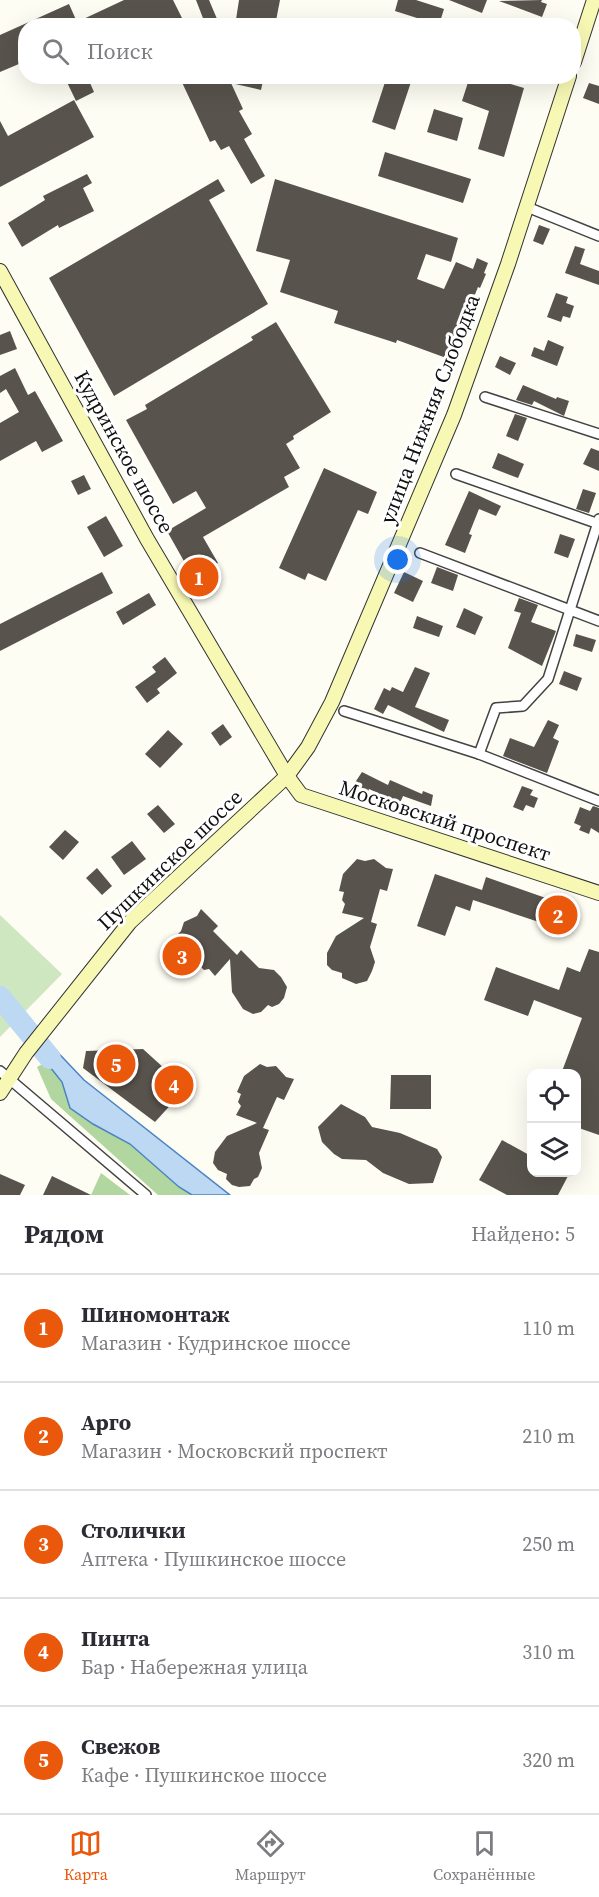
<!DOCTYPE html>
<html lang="ru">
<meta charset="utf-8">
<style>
body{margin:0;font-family:"Source Serif 4",serif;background:#f2f2f3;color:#2b2b33}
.controls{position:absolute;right:18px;bottom:18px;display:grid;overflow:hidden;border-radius:12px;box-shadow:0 6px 24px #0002}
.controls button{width:54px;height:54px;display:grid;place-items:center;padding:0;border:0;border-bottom:2px solid #e1e1e2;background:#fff;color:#2b2b33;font:30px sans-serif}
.you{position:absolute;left:398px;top:560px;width:21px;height:21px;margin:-15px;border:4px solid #fff;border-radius:50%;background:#1a73e8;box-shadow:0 0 0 9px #1a73e833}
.badge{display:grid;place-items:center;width:39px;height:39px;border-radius:50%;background:#ea580c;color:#fff;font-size:20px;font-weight:700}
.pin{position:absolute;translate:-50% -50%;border:3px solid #fff;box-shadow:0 2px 6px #0006}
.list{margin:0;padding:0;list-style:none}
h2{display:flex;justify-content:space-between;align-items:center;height:78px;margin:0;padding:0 24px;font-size:26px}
h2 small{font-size:20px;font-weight:400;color:#7c7c81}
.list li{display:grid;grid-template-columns:39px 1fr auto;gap:18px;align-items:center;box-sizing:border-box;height:108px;padding:0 24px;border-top:2px solid #e1e1e2}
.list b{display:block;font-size:22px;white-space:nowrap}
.list p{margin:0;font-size:20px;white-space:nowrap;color:#7c7c81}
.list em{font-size:20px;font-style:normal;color:#7c7c81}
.icon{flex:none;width:33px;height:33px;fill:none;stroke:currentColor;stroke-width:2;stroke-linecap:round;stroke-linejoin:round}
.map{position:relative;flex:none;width:599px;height:1195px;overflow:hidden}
.search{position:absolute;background:#fff;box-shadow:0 6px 24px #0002;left:18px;right:18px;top:18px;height:66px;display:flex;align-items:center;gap:15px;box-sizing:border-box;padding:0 21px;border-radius:24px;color:#7c7c81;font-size:22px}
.sheet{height:618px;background:#fff}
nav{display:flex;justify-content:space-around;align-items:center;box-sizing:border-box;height:84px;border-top:2px solid #e1e1e2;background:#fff;font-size:16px;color:#7c7c81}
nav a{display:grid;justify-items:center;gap:3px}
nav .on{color:#ea580c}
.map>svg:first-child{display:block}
.green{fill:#cfe7c0}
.forest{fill:#b2d6a0}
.water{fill:#bdd8f2;stroke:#4a84c3;stroke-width:1.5}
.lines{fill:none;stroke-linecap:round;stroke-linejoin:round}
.river{stroke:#bdd8f2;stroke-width:22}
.building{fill:#58534d}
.street-casing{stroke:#434343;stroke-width:12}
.secondary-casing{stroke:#323232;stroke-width:16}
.street{stroke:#fff;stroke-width:9}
.secondary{stroke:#f8f8b5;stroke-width:14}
.labels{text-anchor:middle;stroke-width:6;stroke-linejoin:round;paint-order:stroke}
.street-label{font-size:21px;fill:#101010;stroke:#fff}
</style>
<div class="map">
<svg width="599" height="1195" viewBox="0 0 599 1195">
<rect width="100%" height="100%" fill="#fefdf4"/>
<!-- green -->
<polygon class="green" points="0,915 62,974 0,1037"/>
<!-- forest -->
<g class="forest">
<polygon points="46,1062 62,1082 70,1108 93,1124 130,1144 179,1187 192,1195 158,1195 51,1099 37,1067"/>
<polygon points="101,1173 130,1195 91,1195"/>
</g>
<!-- water -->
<polygon class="water" points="46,1040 84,1080 230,1195 192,1195 179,1187 130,1144 93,1124 70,1108 62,1082 46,1062 32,1051"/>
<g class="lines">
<!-- river -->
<polyline class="river" points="0,997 50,1058"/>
</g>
<!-- building -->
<g class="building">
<polygon points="124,0 173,0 183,20 172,26 26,26 26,61 0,72 0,35 69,4 77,22"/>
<polygon points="196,0 209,0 220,26 206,26"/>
<polygon points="239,0 280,0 275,26 235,26"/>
<polygon points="398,0 416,0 444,9 439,25 395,11"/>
<polygon points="449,0 487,0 482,13"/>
<polygon points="542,0 541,2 547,4 542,17 499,1"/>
<polygon points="64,76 87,76 94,92 76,101"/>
<polygon points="179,76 264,76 261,90 231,83 243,109 239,111 252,134 244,139 265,176 251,184 229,146 221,150 215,140 210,142"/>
<polygon points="387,76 413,76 395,130 372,122"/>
<polygon points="470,76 484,76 524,88 504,157 478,149 489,111 462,101"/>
<polygon points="589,83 599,86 599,104 583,98"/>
<polygon points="74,100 94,137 0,187 0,121 8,136"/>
<polygon points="434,109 463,118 457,141 427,132"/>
<polygon points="385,152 471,179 463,203 378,176"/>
<polygon points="87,174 92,183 83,188 94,211 59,228 58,225 22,247 8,223 45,200 43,196"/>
<polygon points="218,179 225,191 209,200 268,304 114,396 49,278"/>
<polygon points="275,179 458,238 451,262 426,254 417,279 444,289 456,262 473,269 477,258 488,263 484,273 486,274 480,288 478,287 449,359 397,340 396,343 334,323 338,311 280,292 290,260 256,251"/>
<polygon points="539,225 550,229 543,245 533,241"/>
<polygon points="575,246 585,249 580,264 599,271 599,285 565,273"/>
<polygon points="556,293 568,297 566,303 574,306 570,318 563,316 561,322 547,317"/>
<polygon points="276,322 331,412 293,436 294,439 286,444 300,468 284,477 289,487 203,537 218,563 206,570 212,580 199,588 167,531 206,508 196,491 173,504 126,420 147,409 145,405 253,340 251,337"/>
<polygon points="10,331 17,349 0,355 0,335"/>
<polygon points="548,340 564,347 557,366 531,356 534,347 544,351"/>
<polygon points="500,356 516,363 510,375 495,367"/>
<polygon points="15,368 28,395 35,391 63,441 42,452 36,441 0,461 0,423 19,412 6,389 0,393 0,376"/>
<polygon points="523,385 556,399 557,397 569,401 564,416 534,401 532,405 516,400"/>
<polygon points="515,414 527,418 518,441 506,436"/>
<polygon points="591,448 599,451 599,471 583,464"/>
<polygon points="498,453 524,464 518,478 492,468"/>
<polygon points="324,468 377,492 368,514 358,510 326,581 308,573 305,580 279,568"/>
<polygon points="84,475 91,489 78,495 71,481"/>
<polygon points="583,489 596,493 589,513 576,509"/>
<polygon points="469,491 501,506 496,516 479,509 469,534 472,535 465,553 445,545"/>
<polygon points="106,516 123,546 104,557 87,527"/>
<polygon points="560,534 575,539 568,558 554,553"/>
<polygon points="437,567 458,575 453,591 431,583"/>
<polygon points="102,572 113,593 0,651 0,624"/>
<polygon points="404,572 423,581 413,602 394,593"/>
<polygon points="149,593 156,605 123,625 116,612"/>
<polygon points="519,598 538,605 531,622 556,631 542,666 508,648 521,613 514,611"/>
<polygon points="464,608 483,617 475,635 456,627"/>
<polygon points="417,616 443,626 439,637 413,628"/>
<polygon points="576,634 596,640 592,652 573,646"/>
<polygon points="165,657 177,673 157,689 160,693 147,703 135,687 156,672 152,667"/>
<polygon points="415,667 430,673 415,707 449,720 444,732 388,705 383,714 374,709 384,688 390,691 392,687 403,692"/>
<polygon points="564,671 582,678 577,691 559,684"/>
<polygon points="548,720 559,725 553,738 559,741 547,773 503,756 510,738 534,747"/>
<polygon points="223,724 232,737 220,746 211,733"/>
<polygon points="168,730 183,744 160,768 145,754"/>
<polygon points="362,772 388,785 390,780 422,794 423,791 433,795 431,806 403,796 400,803 369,789 368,792 354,784"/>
<polygon points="522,786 533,790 530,795 538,798 534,808 526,805 523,811 513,807"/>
<polygon points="158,805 175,824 164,833 147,814"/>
<polygon points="593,806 599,808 599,833 591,828 589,834 579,830 581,826 574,823 580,807 590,811"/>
<polygon points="65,830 79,842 63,860 49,847"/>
<polygon points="132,841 146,859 124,875 111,857"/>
<polygon points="357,859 365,861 374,859 386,868 393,869 387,891 380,889 371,922 377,924 370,947 375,962 372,971 367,981 356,984 342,978 342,973 332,970 327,965 327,953 336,936 364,918 342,913 345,904 342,900 344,892 339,891 343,874"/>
<polygon points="97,868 112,886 102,895 86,878"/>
<polygon points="435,874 482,890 486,877 580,910 572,933 473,900 470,911 456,906 445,936 417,926"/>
<polygon points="201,909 218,926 213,931 237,955 241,950 259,968 274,970 281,977 287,987 284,998 279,1004 272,1007 268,1005 261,1012 253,1014 243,1009 232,992 230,959 215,976 209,969 204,970 198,964 194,968 182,956 176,936 181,931 184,922 197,916"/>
<polygon points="589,949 599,952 599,1135 576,1127 576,1074 561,1074 582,1018 534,1000 528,1016 484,1000 496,967 559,990 567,967 580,972"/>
<polygon points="143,1049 186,1088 155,1122 83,1068 86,1051"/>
<polygon points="260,1064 267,1067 276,1066 286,1077 294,1079 284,1100 277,1097 263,1128 269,1130 259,1153 262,1168 258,1177 254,1179 250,1186 239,1187 232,1185 226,1179 227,1174 218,1170 213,1163 215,1152 227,1136 257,1123 236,1115 241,1106 238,1102 241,1094 237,1092 244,1076"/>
<polygon points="391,1075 431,1075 431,1109 390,1109"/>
<polygon points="341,1104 365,1117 372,1127 400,1133 437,1149 442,1157 433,1183 409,1184 383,1173 366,1160 342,1159 334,1154 322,1142 318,1127"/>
<polygon points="502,1140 531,1156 531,1173 561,1173 568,1176 558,1195 507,1195 479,1180"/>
<polygon points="0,1174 25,1185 20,1195 0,1195"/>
<polygon points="52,1176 91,1195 43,1195"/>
</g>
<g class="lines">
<!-- street casing -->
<g class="street-casing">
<g id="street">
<polyline points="527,207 599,236"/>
<polyline points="485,397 599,434"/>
<polyline points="456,474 599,524"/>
<polyline points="420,553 599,621"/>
<polyline points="344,711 479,754 599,801"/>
<polyline points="479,754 496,708 523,706 548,679 599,519"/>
<polyline points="0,1071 146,1195"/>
</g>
</g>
<!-- secondary casing -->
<g class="secondary-casing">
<g id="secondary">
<polyline points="574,62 594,0"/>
<polyline points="0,271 147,539 287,776 301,795 599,893"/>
<polyline points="0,1093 26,1053 130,922 287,776 308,747 332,702 454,415 508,264 569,76"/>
</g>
</g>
<!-- street -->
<use href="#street" class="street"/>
<!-- secondary -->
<use href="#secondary" class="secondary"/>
</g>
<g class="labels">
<!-- street labels -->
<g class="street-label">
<text transform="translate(430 409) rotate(-69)" y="7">улица Нижняя Слободка</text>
<text transform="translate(124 452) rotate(61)" y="7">Кудринское шоссе</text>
<text transform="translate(445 821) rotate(18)" y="7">Московский проспект</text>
<text transform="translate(170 860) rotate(-44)" y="7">Пушкинское шоссе</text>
</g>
</g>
</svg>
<div class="controls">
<button><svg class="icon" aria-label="locate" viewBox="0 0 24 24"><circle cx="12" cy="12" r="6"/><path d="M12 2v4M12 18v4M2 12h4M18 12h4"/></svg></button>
<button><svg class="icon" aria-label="layers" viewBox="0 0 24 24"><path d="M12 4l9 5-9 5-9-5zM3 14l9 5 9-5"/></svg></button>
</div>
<div class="you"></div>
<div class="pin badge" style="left:199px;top:577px">1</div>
<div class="pin badge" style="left:558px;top:915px">2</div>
<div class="pin badge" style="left:182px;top:956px">3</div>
<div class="pin badge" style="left:174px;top:1085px">4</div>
<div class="pin badge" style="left:116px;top:1064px">5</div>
<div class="search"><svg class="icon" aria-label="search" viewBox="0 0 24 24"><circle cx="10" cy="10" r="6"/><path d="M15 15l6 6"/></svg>Поиск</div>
</div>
<section class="sheet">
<h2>Рядом<small>Найдено: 5</small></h2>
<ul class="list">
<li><span class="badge">1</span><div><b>Шиномонтаж</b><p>Магазин · Кудринское шоссе</p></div><em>110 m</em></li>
<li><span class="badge">2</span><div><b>Арго</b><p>Магазин · Московский проспект</p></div><em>210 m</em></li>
<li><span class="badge">3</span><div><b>Столички</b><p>Аптека · Пушкинское шоссе</p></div><em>250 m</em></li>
<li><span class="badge">4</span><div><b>Пинта</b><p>Бар · Набережная улица</p></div><em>310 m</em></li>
<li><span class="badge">5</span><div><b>Свежов</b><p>Кафе · Пушкинское шоссе</p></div><em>320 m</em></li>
</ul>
</section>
<nav>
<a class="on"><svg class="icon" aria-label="map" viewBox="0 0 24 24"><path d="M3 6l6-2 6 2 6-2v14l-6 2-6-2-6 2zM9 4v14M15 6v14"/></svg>Карта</a>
<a><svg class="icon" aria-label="directions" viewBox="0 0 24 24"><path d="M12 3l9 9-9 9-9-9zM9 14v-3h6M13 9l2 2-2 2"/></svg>Маршрут</a>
<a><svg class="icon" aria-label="saved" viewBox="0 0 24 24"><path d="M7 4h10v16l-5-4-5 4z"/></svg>Сохранённые</a>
</nav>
